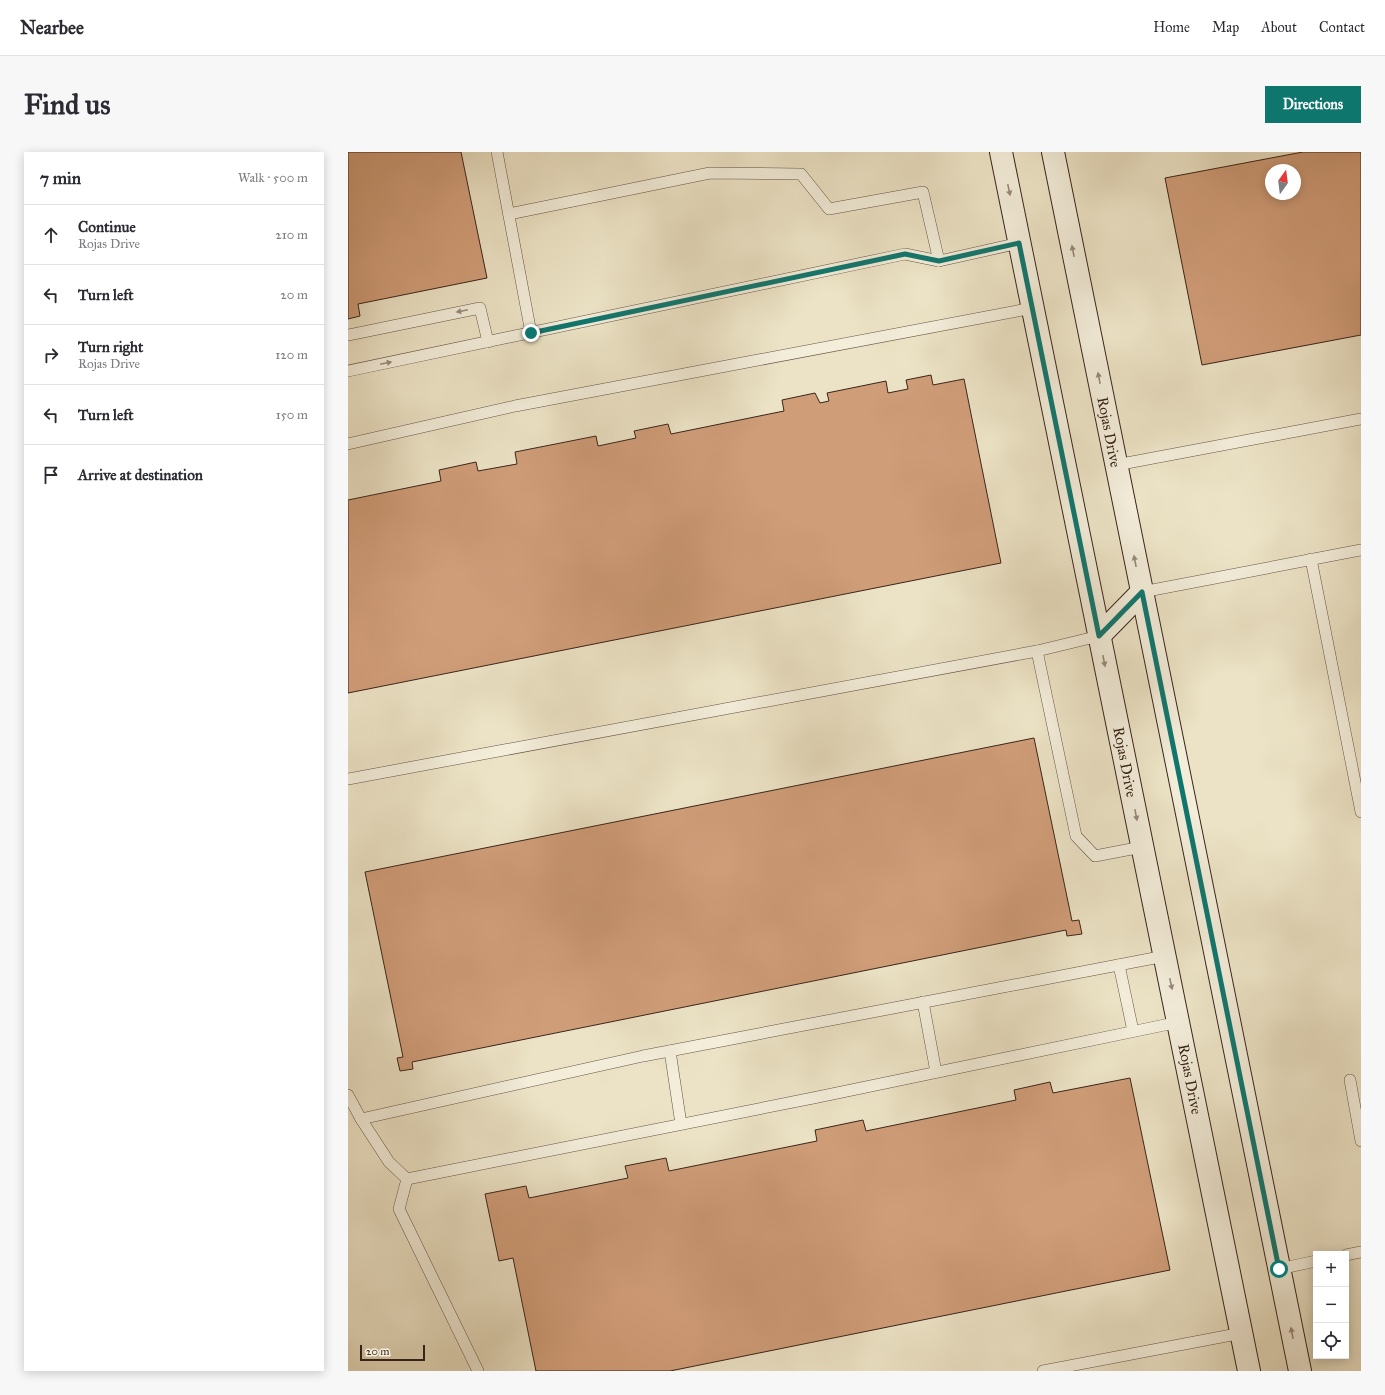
<!DOCTYPE html>
<meta charset="utf-8">
<style>
body{margin:0;font-family:"IM FELL Great Primer",serif;background:#f7f7f7;color:#2b2b33}
.controls{position:absolute;right:12px;bottom:12px;display:grid;overflow:hidden;border-radius:0px;box-shadow:0 2px 10px #0003}
.controls button{width:36px;height:36px;display:grid;place-items:center;padding:0;border:0;border-bottom:1px solid #e1e1e2;background:#fff;color:#2b2b33;font:20px sans-serif}
.compass{position:absolute;left:917px;top:12px;width:36px;height:36px;border-radius:50%;background:#fff;box-shadow:0 2px 10px #0003;rotate:14deg}
.scale{position:absolute;left:12px;bottom:10px;width:65px;box-sizing:border-box;padding-left:4px;border:2px solid #382519;border-top:0;font-size:11px;line-height:14px;white-space:nowrap;color:#382519;-webkit-text-stroke:3px #f3edda;paint-order:stroke}
.stop{position:absolute;width:12px;height:12px;margin:-9px;border:3px solid #0f766e;border-radius:50%;background:#fff}
.stop.end{background:#0f766e;border-color:#fff;box-shadow:0 1px 4px #0008}
.list{margin:0;padding:0;list-style:none}
h2{display:flex;justify-content:space-between;align-items:center;height:52px;margin:0;padding:0 16px;font-size:17px}
h2 small{font-size:13px;font-weight:400;color:#7c7c81}
.list li{display:grid;grid-template-columns:26px 1fr auto;gap:12px;align-items:center;box-sizing:border-box;height:60px;padding:0 16px;border-top:1px solid #e1e1e2}
.list b{display:block;font-size:15px;white-space:nowrap}
.list p{margin:0;font-size:13px;white-space:nowrap;color:#7c7c81}
.list em{font-size:13px;font-style:normal;color:#7c7c81}
.icon{flex:none;width:22px;height:22px;fill:none;stroke:currentColor;stroke-width:2;stroke-linecap:round;stroke-linejoin:round}
.map{position:relative;flex:none;width:1013px;height:1219px;overflow:hidden;border-radius:0px}
header{display:flex;align-items:center;gap:24px;box-sizing:border-box;height:56px;padding:0 20px;background:#fff;border-bottom:1px solid #e1e1e2}
header strong{font-size:19px}
nav{display:flex;gap:22px;margin-inline-start:auto;font-size:14px}
.intro{display:flex;align-items:center;justify-content:space-between;box-sizing:border-box;height:96px;padding:0 24px}
h1{margin:0;font-size:28px}
.button{padding:10px 18px;border-radius:0px;background:#0f766e;color:#fff;font-size:14px;font-weight:700}
main{display:flex;gap:24px;padding:0 24px}
aside{flex:1;background:#fff;border-radius:0px;box-shadow:0 2px 10px #0003}
.map>svg:first-child{display:block}
.building{fill:#d09d79;stroke:#382519;fill-rule:evenodd}
.lines{fill:none;stroke-linecap:round;stroke-linejoin:round}
.lane-casing{stroke:#655444;stroke-width:12}
.secondary-casing{stroke:#382519;stroke-width:24}
.lane{stroke:#f3edda;stroke-width:11}
.secondary{stroke:#f3edda;stroke-width:22}
.oneway{fill:#96897a}
.route{stroke:#0f766e;stroke-width:5}
.labels{text-anchor:middle;stroke-width:4;stroke-linejoin:round;paint-order:stroke}
.street-label{font-size:15px;fill:#382519;stroke:#f3edda}
</style>
<header>
<strong>Nearbee</strong>
<nav><a>Home</a><a>Map</a><a>About</a><a>Contact</a></nav>
</header>
<div class="intro"><h1>Find us</h1><a class="button">Directions</a></div>
<main>
<aside>
<h2>7 min<small>Walk · 500 m</small></h2>
<ul class="list">
<li><svg class="icon" aria-label="ahead" viewBox="0 0 24 24"><path d="M12 20V5M6 11l6-6 6 6"/></svg><div><b>Continue</b><p>Rojas Drive</p></div><em>210 m</em></li>
<li><svg class="icon" aria-label="left" viewBox="0 0 24 24"><path d="M17 20v-9H6M10 6l-5 5 5 5"/></svg><div><b>Turn left</b></div><em>20 m</em></li>
<li><svg class="icon" aria-label="right" viewBox="0 0 24 24"><path d="M7 20v-9h11M14 6l5 5-5 5"/></svg><div><b>Turn right</b><p>Rojas Drive</p></div><em>120 m</em></li>
<li><svg class="icon" aria-label="left" viewBox="0 0 24 24"><path d="M17 20v-9H6M10 6l-5 5 5 5"/></svg><div><b>Turn left</b></div><em>150 m</em></li>
<li><svg class="icon" aria-label="arrive" viewBox="0 0 24 24"><path d="M6 21V4h12l-3 4 3 4H6"/></svg><div><b>Arrive at destination</b></div></li>
</ul>
</aside>
<div class="map">
<svg width="1013" height="1219" viewBox="0 0 1013 1219">
<rect width="100%" height="100%" fill="#ece3c6"/>
<filter id="stains"><feTurbulence type="fractalNoise" baseFrequency=".005" numOctaves="4"/><feColorMatrix values="0 0 0 0 .2 0 0 0 0 .09 0 0 0 0 .02 0 0 0 .5 -.17"/></filter>
<radialGradient id="worn" r=".72"><stop offset=".6" stop-color="#630" stop-opacity="0"/><stop offset="1" stop-color="#630" stop-opacity=".3"/></radialGradient>
<!-- building -->
<g class="building">
<polygon points="0,0 113,0 139,126 10,152 12,164 0,167"/>
<path d="M955,0H1013V183L854,213L817,26ZM923,18H947V42H923Z"/>
<polygon points="583,223 585,233 616,227 653,411 0,541 0,348 93,329 91,318 128,310 130,319 169,312 167,300 248,284 250,294 288,286 286,279 320,272 323,282 436,259 434,248 467,241 472,251 481,249 479,241 538,229 540,241 560,237 558,228"/>
<polygon points="686,586 724,769 731,768 734,782 719,784 718,778 64,910 65,917 52,919 49,906 55,905 17,720"/>
<polygon points="782,926 822,1118 322,1219 188,1219 165,1106 151,1109 137,1042 178,1034 181,1046 280,1026 277,1014 318,1006 321,1019 469,989 467,978 515,968 518,979 668,948 666,938 702,930 705,941"/>
</g>
<g class="lines">
<!-- lane casing -->
<g class="lane-casing">
<g id="lane">
<polyline points="149,0 183,181"/>
<polyline points="161,62 362,21 453,22 481,57 575,40 591,109"/>
<polyline points="0,183 132,156 140,190"/>
<polyline points="0,219 557,102 591,109 671,91"/>
<polyline points="0,292 167,254 685,156"/>
<polyline points="768,313 1013,267"/>
<polyline points="963,407 1013,660"/>
<polyline points="794,440 1013,398"/>
<polyline points="689,499 751,484"/>
<polyline points="0,627 689,499 728,684 747,704 794,695"/>
<polyline points="817,804 295,904 13,967 41,1010 59,1027 465,946 831,870"/>
<polyline points="771,813 785,879"/>
<polyline points="575,850 588,920"/>
<polyline points="322,899 333,972"/>
<polyline points="1002,928 1013,989"/>
<polyline points="0,943 13,967"/>
<polyline points="59,1027 51,1057 130,1219"/>
<polyline points="998,1103 1013,1100"/>
<polyline points="931,1117 968,1109"/>
<polyline points="695,1219 894,1181"/>
</g>
</g>
<!-- secondary casing -->
<g class="secondary-casing">
<g id="secondary">
<polyline points="653,0 901,1219"/>
<polyline points="705,0 952,1219"/>
<polyline points="751,484 794,440"/>
</g>
</g>
<!-- lane -->
<use href="#lane" class="lane"/>
<!-- secondary -->
<use href="#secondary" class="secondary"/>
</g>
<!-- one-way arrows -->
<defs><path id="oneway-solid" d="M-6-.8H1V-3.2L6.5 0L1 3.2V.8H-6Z"/></defs>
<g class="oneway">
<use href="#oneway-solid" transform="translate(661 38) rotate(78)"/>
<use href="#oneway-solid" transform="translate(725 99) rotate(-101)"/>
<use href="#oneway-solid" transform="translate(114 159) rotate(168)"/>
<use href="#oneway-solid" transform="translate(38 211) rotate(-12)"/>
<use href="#oneway-solid" transform="translate(751 226) rotate(-101)"/>
<use href="#oneway-solid" transform="translate(787 409) rotate(-101)"/>
<use href="#oneway-solid" transform="translate(756 509) rotate(79)"/>
<use href="#oneway-solid" transform="translate(788 663) rotate(79)"/>
<use href="#oneway-solid" transform="translate(823 832) rotate(78)"/>
<use href="#oneway-solid" transform="translate(944 1181) rotate(-101)"/>
</g>
<g class="lines">
<!-- route -->
<polyline class="route" points="183,181 557,102 591,109 671,91 751,484 794,440 931,1117"/>
</g>
<g class="labels">
<!-- street labels -->
<g class="street-label">
<text transform="translate(761 280) rotate(79)" y="5">Rojas Drive</text>
<text transform="translate(777 610) rotate(79)" y="5">Rojas Drive</text>
<text transform="translate(842 927) rotate(79)" y="5">Rojas Drive</text>
</g>
</g>
<rect width="100%" height="100%" filter="url(#stains)"/>
<rect width="100%" height="100%" fill="url(#worn)"/>
</svg>
<div class="controls">
<button>+</button>
<button>−</button>
<button><svg class="icon" aria-label="locate" viewBox="0 0 24 24"><circle cx="12" cy="12" r="6"/><path d="M12 2v4M12 18v4M2 12h4M18 12h4"/></svg></button>
</div>
<svg class="compass" viewBox="-18 -18 36 36"><path d="M0-13l5 13h-10z" fill="#e53935"/><path d="M0 13l5-13h-10z" fill="#7c7c81"/></svg>
<div class="scale">20 m</div>
<div class="stop" style="left:931px;top:1117px"></div>
<div class="stop end" style="left:183px;top:181px"></div>
</div>
</main>
